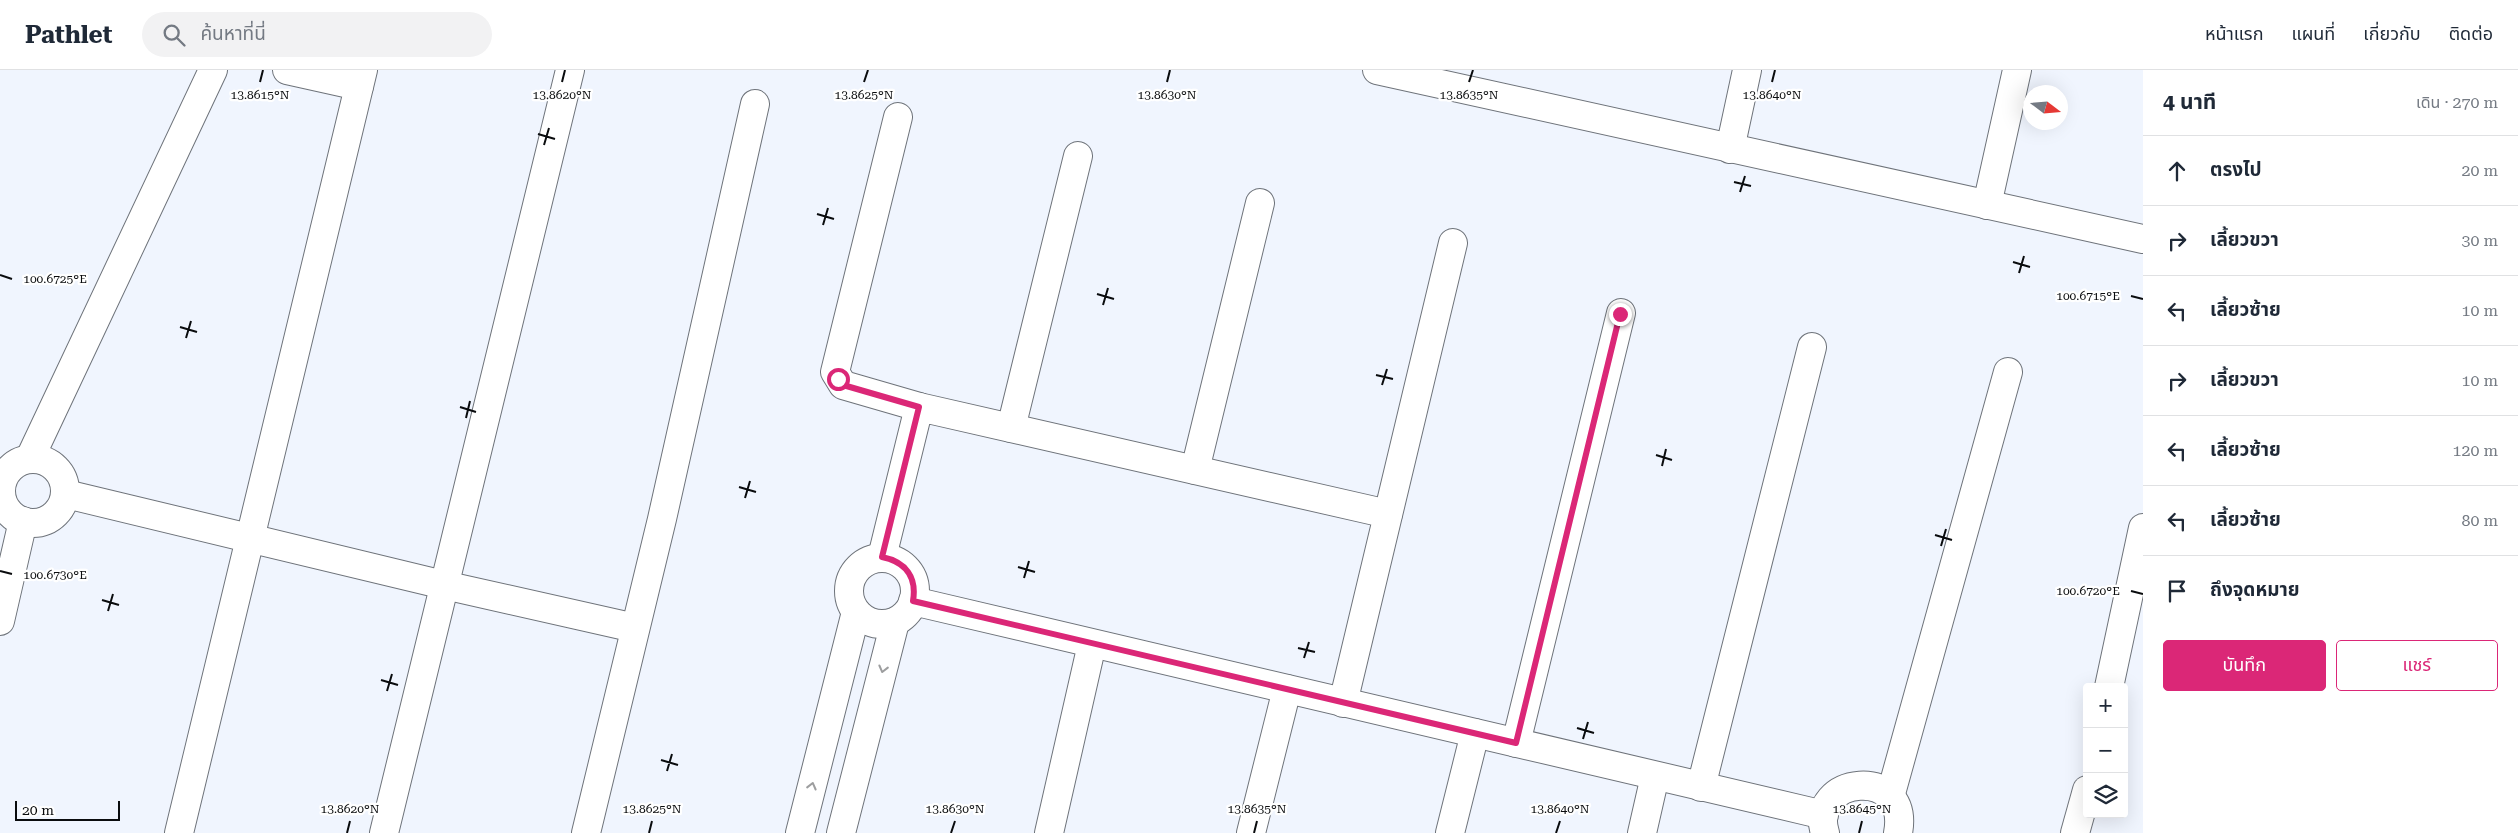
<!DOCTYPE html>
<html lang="th">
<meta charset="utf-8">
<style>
body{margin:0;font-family:"Roboto Serif","Noto Sans Thai",serif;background:#f2f2f3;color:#1f2937}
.controls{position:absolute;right:15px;bottom:15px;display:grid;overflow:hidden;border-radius:5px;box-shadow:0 5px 20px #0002}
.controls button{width:45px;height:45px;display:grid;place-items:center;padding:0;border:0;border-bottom:1px solid #e0e1e3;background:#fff;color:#1f2937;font:25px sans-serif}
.compass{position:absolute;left:2023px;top:15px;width:45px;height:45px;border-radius:50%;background:#fff;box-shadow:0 5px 20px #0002;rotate:106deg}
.scale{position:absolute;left:15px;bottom:12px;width:105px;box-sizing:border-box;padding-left:5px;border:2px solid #0a0c0e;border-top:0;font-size:14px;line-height:18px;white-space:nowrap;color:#0a0c0e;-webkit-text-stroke:4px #fff;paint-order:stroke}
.stop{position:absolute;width:15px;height:15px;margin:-11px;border:4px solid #db2777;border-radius:50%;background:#fff}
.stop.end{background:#db2777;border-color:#fff;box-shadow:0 1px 5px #0008}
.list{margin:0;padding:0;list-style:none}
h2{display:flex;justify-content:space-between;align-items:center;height:65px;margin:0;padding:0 20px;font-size:21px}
h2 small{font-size:16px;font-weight:400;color:#747a83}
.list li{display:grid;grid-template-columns:32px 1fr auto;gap:15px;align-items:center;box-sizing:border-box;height:70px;padding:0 20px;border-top:1px solid #e0e1e3}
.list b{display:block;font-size:19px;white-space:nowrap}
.list em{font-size:16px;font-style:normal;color:#747a83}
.actions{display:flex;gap:10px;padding:15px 20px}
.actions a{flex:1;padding:11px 0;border:1px solid #db2777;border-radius:5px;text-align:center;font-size:18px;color:#db2777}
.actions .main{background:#db2777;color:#fff}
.icon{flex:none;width:28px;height:28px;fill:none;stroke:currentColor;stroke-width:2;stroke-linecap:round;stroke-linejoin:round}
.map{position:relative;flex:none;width:2143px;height:763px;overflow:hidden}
header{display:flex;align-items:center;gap:30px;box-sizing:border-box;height:70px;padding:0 25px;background:#fff;border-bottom:1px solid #e0e1e3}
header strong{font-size:24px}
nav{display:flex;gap:28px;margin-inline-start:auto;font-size:18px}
.search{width:350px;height:45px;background:#f2f2f3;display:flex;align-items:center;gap:12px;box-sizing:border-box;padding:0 18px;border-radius:28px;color:#747a83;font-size:19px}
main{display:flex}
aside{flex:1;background:#fff}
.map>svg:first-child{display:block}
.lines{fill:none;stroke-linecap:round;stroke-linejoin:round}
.street-casing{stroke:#6e737a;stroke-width:30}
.street{stroke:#fff;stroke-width:28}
.oneway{stroke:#9d9e9f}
.route{stroke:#db2777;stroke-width:6}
.ticks{fill:none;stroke:#0a0c0e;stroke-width:2}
.ticks-label{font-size:12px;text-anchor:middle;fill:#0a0c0e;stroke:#fff;stroke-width:4.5;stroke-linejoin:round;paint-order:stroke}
</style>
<header>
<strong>Pathlet</strong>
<div class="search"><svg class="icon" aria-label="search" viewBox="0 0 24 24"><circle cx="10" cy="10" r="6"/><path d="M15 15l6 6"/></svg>ค้นหาที่นี่</div>
<nav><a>หน้าแรก</a><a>แผนที่</a><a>เกี่ยวกับ</a><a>ติดต่อ</a></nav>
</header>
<main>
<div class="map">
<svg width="2143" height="763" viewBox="0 0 2143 763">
<rect width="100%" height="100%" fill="#f0f5fe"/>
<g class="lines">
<!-- street casing -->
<g class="street-casing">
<g id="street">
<polyline points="287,0 359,16"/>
<polyline points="1377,0 2143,169"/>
<polyline points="898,47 835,302 843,315 919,337"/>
<polyline points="1730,79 1747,0"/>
<polyline points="1987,135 2017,0"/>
<polyline points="1011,358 1078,86"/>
<polyline points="30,388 213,0"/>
<circle cx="33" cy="421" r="32"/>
<polyline points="1195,400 1260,133"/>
<polyline points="66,424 444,515 635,558"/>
<polyline points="882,487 919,337 1388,444"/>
<circle cx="882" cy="521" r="33"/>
<polyline points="913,531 1824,745"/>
<polyline points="0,551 23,451"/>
<polyline points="2109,617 2143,458"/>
<polyline points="1343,633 1453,173"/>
<polyline points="1516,673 1621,243"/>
<polyline points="1701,717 1812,277"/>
<polyline points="1890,727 2008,302"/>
<polyline points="179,763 363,0"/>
<polyline points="384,763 570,0"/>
<polyline points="586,763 662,449 755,34"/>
<polyline points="800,763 856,542"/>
<polyline points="841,763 895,552"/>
<polyline points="1049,763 1092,574"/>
<polyline points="1251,763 1287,619"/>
<polyline points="1450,763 1475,663"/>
<polyline points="1642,763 1655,706"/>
<path d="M1825,763C1807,706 1911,694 1898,763"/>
<polyline points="2075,763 2087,720"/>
</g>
</g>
<!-- street -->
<use href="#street" class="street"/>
</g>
<!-- one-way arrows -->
<defs><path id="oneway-chevron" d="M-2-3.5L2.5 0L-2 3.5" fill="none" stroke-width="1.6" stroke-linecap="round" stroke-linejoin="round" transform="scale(1.25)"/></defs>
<g class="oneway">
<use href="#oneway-chevron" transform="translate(883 599) rotate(104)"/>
<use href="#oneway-chevron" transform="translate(812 716) rotate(-76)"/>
</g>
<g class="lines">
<!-- route -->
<path class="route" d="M838,309L843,315L919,337L882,487C906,492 917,507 913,531L1516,673L1620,244"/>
</g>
<!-- ticks -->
<path class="ticks" d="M260,12L263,0M562,12L565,0M864,12L868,0M1167,12L1170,0M1469,12L1473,0M1772,12L1775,0M538,64L555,69M544,75L549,58M1734,112L1751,116M1740,122L1745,106M817,144L834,149M823,155L828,138M2013,192L2030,197M2019,203L2024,186M0,205L12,209M1097,224L1114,229M2131,226L2143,229M1103,235L1108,218M180,257L197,262M186,268L191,251M1376,305L1393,309M1382,315L1387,299M460,337L476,342M466,348L470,331M1656,385L1672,390M1662,396L1666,379M739,417L756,422M745,428L750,411M1935,465L1952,470M1941,476L1946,459M1018,497L1035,502M0,501L12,504M1024,508L1029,491M2131,521L2143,524M102,530L119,535M108,541L113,524M1298,578L1315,582M1304,588L1309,572M381,610L398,615M387,621L392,604M1577,658L1594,663M1583,669L1588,652M661,690L678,695M667,701L672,684M347,763L350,751M649,763L652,751M951,763L955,751M1254,763L1257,751M1556,763L1560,751M1859,763L1862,751"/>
<g class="ticks-label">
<text x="260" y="29">13.8615°N</text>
<text x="562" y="29">13.8620°N</text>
<text x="864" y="29">13.8625°N</text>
<text x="1167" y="29">13.8630°N</text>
<text x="1469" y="29">13.8635°N</text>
<text x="1772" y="29">13.8640°N</text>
<text x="55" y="213">100.6725°E</text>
<text x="2088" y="230">100.6715°E</text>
<text x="55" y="509">100.6730°E</text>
<text x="2088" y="525">100.6720°E</text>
<text x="350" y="743">13.8620°N</text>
<text x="652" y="743">13.8625°N</text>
<text x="955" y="743">13.8630°N</text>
<text x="1257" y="743">13.8635°N</text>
<text x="1560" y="743">13.8640°N</text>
<text x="1862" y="743">13.8645°N</text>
</g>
</svg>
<div class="controls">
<button>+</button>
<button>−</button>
<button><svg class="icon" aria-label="layers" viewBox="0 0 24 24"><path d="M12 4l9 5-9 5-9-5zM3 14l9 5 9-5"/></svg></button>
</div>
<svg class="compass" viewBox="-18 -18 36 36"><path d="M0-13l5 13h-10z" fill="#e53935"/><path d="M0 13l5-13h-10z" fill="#747a83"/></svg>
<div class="scale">20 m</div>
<div class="stop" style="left:838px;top:309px"></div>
<div class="stop end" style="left:1620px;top:244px"></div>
</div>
<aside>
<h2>4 นาที<small>เดิน · 270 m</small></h2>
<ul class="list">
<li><svg class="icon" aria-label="ahead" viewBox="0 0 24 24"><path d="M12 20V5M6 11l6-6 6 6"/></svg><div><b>ตรงไป</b></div><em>20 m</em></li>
<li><svg class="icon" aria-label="right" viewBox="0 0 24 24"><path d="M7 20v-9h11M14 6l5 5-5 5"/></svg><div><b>เลี้ยวขวา</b></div><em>30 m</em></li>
<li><svg class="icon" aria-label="left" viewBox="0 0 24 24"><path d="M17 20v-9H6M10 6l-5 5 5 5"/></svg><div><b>เลี้ยวซ้าย</b></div><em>10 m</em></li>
<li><svg class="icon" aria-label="right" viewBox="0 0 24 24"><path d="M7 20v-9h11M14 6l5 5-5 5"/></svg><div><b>เลี้ยวขวา</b></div><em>10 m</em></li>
<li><svg class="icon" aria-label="left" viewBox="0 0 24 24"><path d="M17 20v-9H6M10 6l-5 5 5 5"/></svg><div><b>เลี้ยวซ้าย</b></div><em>120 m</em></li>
<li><svg class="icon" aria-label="left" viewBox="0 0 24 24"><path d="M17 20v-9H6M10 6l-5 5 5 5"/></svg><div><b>เลี้ยวซ้าย</b></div><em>80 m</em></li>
<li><svg class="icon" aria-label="arrive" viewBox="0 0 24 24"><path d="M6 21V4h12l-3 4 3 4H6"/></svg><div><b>ถึงจุดหมาย</b></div></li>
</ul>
<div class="actions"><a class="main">บันทึก</a><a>แชร์</a></div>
</aside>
</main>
